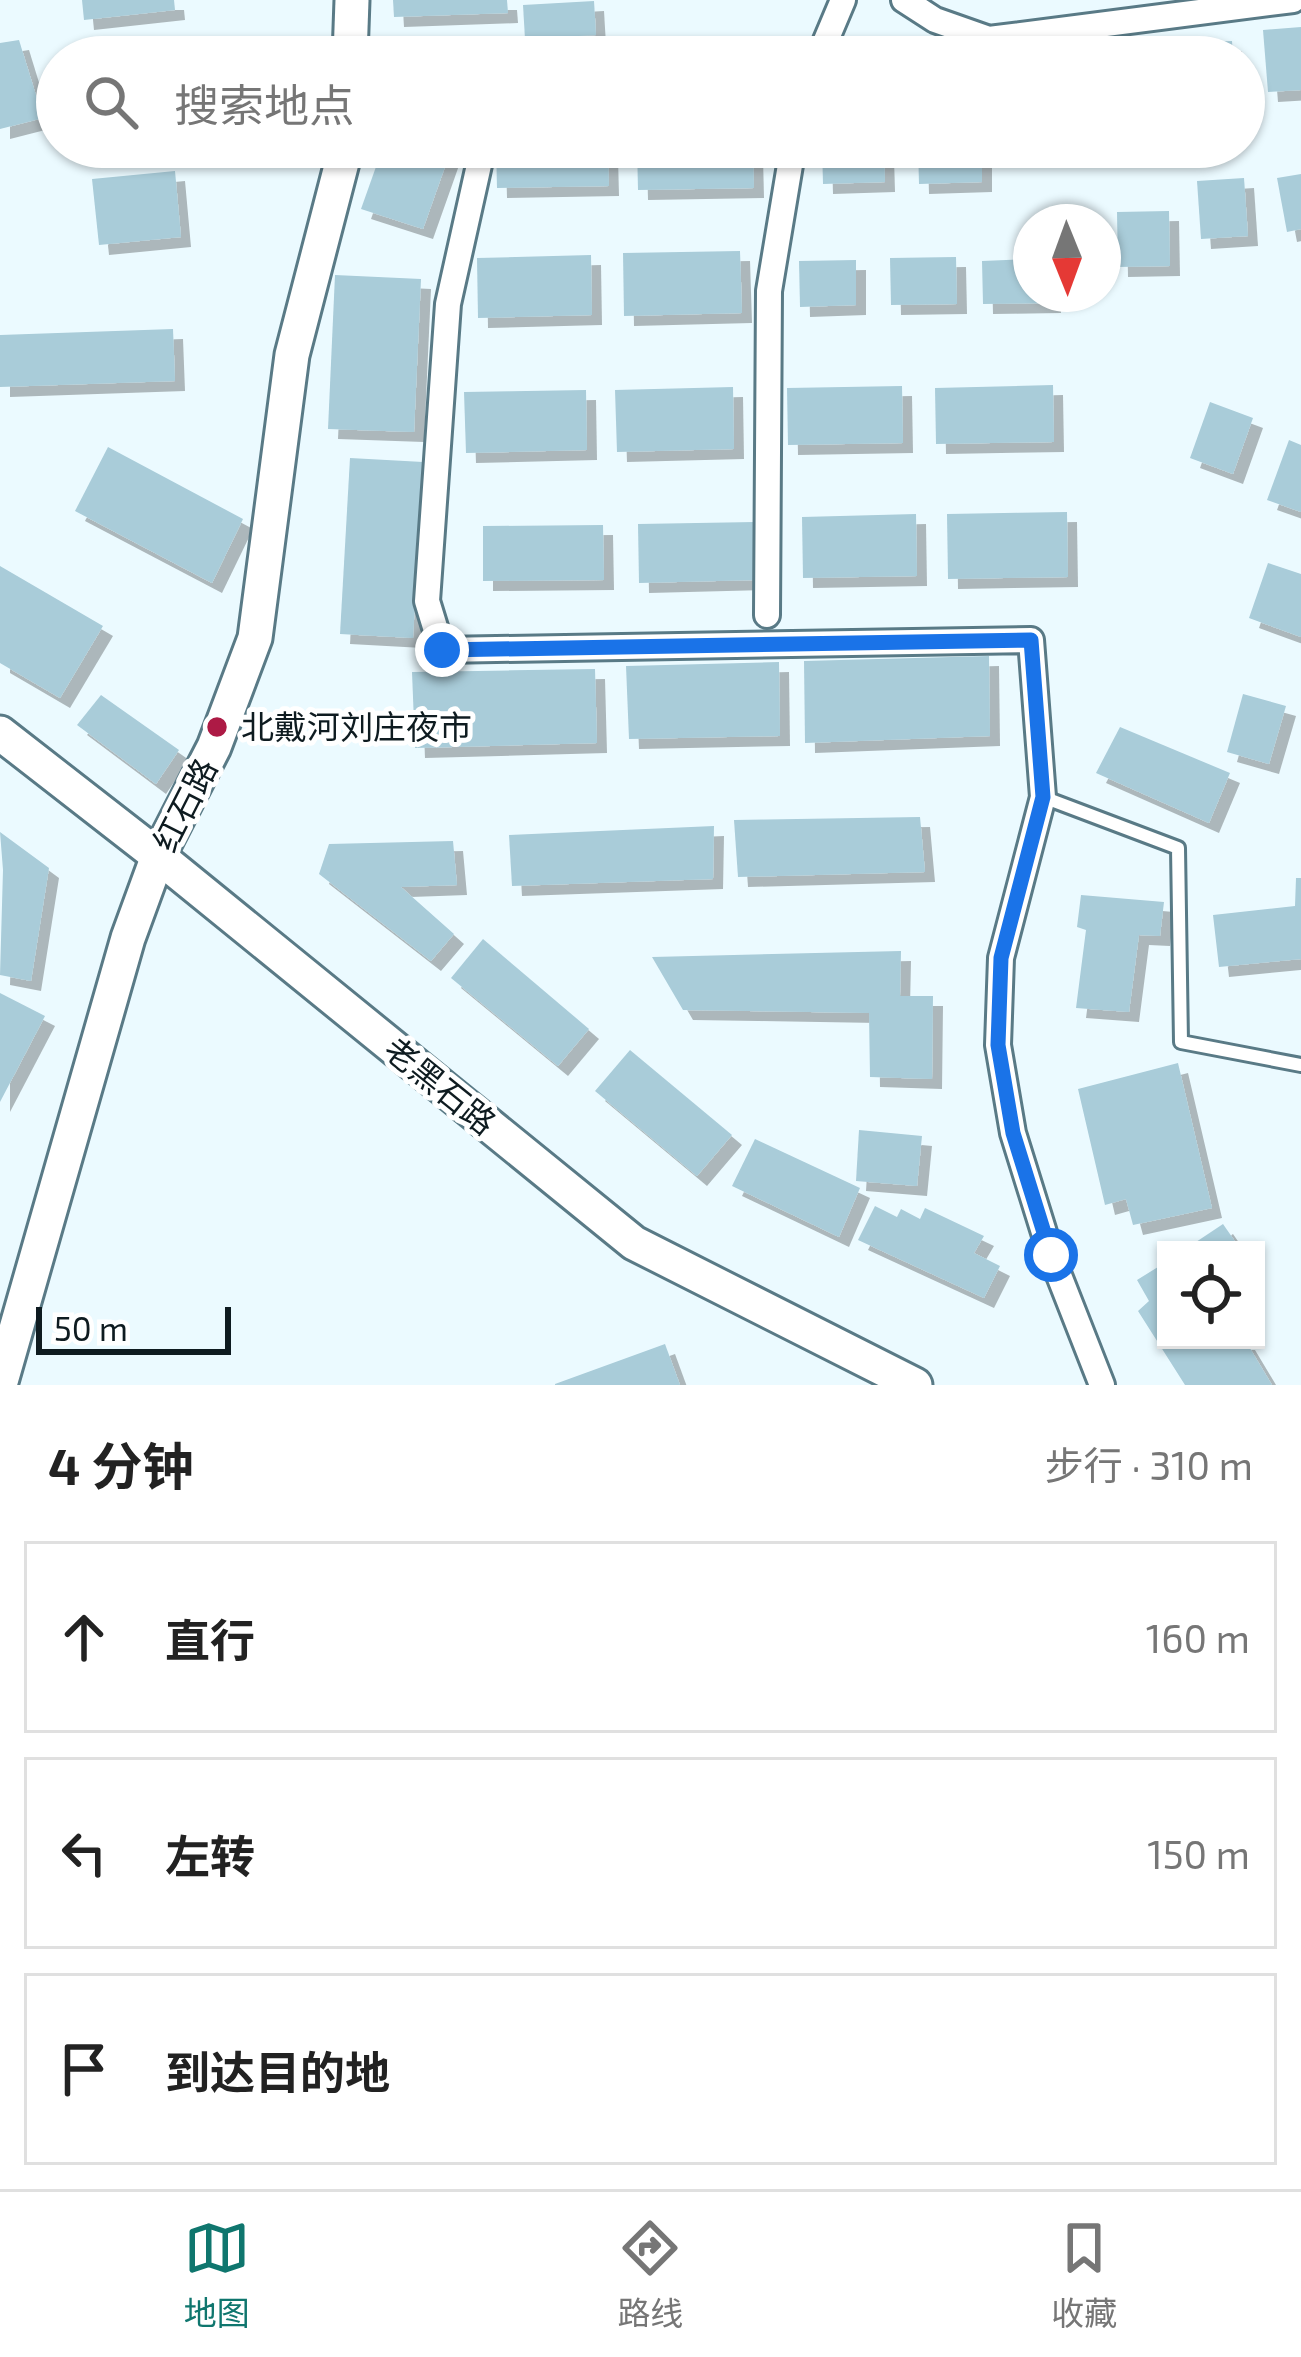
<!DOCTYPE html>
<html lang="zh">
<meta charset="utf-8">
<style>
body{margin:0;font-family:"Exo 2","Noto Sans SC",sans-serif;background:#f2f2f2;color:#222}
.controls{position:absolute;right:36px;bottom:36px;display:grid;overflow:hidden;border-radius:0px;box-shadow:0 3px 9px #0004}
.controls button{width:108px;height:108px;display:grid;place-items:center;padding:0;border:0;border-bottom:3px solid #e0e0e0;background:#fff;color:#222;font:60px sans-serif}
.compass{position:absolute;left:1013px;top:204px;width:108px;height:108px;border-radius:50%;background:#fff;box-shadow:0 3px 9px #0004;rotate:179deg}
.scale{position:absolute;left:36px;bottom:30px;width:195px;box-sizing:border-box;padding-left:12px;border:6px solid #0e1b20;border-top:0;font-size:33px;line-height:42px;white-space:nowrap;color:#0e1b20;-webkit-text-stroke:9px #fff;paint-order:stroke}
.stop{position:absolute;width:36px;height:36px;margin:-27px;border:9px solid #1a73e8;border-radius:50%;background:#fff}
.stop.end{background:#1a73e8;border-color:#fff;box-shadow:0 3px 12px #0008}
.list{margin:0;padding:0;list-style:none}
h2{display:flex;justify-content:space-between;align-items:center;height:156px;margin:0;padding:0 48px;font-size:51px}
h2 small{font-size:39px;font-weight:400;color:#767676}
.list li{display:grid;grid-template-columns:78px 1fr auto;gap:36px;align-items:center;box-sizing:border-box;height:192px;margin:0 24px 24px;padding:0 24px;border:3px solid #e0e0e0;border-radius:0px}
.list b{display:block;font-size:45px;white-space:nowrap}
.list em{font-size:39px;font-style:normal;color:#767676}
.icon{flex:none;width:66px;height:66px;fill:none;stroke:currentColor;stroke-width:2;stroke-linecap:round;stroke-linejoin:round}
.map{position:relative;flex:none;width:1301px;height:1385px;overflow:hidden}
.search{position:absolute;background:#fff;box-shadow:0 3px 9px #0004;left:36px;right:36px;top:36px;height:132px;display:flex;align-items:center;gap:30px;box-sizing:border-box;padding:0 42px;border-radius:66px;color:#767676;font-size:45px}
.sheet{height:804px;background:#fff}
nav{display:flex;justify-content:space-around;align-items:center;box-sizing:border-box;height:168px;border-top:3px solid #e0e0e0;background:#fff;font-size:33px;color:#767676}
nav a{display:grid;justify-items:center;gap:6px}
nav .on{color:#0f766e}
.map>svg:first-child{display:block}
.building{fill:#a9ccd9;filter:url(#shadow)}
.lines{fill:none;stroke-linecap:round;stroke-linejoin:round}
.lane-casing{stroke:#597a86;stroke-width:18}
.street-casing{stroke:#597a86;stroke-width:30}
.secondary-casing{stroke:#597a86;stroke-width:39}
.lane{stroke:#fff;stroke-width:12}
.street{stroke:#fff;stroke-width:24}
.secondary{stroke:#fff;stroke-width:33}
.route{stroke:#1a73e8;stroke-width:15}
.poi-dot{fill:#ad1a45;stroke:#fff;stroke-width:4.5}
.labels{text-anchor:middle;stroke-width:10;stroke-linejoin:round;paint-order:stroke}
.poi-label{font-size:33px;fill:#0e1b20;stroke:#fff;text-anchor:start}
.street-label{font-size:33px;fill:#0e1b20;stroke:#fff}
</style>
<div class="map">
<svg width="1301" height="1385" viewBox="0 0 1301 1385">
<defs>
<filter id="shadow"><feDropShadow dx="10" dy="10" stdDeviation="0" flood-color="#0004"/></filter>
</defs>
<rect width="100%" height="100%" fill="#ebfaff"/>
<!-- building -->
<g class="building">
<polygon points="82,0 174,0 175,10 84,20"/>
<polygon points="393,0 507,0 508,13 394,17"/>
<polygon points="594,1 596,35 525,39 523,5"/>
<polygon points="1301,27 1301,90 1268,92 1263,30"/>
<polygon points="19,40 43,118 0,129 0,43"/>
<polygon points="1232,41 1233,57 1183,57 1182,43"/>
<polygon points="383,147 452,147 423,229 361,209"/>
<polygon points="496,147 608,147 609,186 497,188"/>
<polygon points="637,147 753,147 754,188 638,190"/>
<polygon points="822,147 884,147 885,182 823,184"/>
<polygon points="918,147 982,147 982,182 919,184"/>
<polygon points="175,171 181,237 99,245 92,179"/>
<polygon points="1301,174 1301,229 1287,232 1277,178"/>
<polygon points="1244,178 1248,236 1201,239 1197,181"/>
<polygon points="1169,211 1170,266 1118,267 1117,212"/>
<polygon points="740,251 742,313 624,316 623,253"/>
<polygon points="591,255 592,315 478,318 477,258"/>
<polygon points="956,257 957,304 891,305 890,258"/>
<polygon points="1031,259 1031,294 1051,294 1051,303 983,304 982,261"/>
<polygon points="856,260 856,305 800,307 799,261"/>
<polygon points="335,275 421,279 414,432 328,429"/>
<polygon points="173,329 175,381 0,387 0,335"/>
<polygon points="1053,385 1054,442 936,444 935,388"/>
<polygon points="902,386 903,443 788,445 787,388"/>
<polygon points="733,387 734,449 617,452 615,390"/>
<polygon points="586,390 587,450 466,453 464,392"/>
<polygon points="1210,402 1253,418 1233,474 1190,458"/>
<polygon points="1289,440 1301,445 1301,512 1267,500"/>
<polygon points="108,447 243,519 212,583 75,511"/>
<polygon points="350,458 423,462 413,638 340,634"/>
<polygon points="1067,512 1068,577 948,579 947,514"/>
<polygon points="916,514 917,576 803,578 802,517"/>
<polygon points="755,522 756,580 639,583 638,524"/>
<polygon points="603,525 604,580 483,581 483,526"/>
<polygon points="1268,563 1301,574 1301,637 1249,618"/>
<polygon points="0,566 103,626 60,698 0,663"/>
<polygon points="989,656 990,736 805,743 804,661"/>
<polygon points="779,662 780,736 629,739 626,666"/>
<polygon points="595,669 597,743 415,748 412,672"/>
<polygon points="1243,694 1286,706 1269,764 1227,752"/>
<polygon points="101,695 179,750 156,784 77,725"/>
<polygon points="1120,727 1230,773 1209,823 1096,773"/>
<polygon points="920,817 925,872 738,877 734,820"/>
<polygon points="714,826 713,879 512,886 509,835"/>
<polygon points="0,832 49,868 31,981 0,975 3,870"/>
<polygon points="453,841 457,885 401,887 454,934 431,961 319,874 329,844"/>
<polygon points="1296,878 1301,878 1301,959 1219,967 1213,915 1295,906"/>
<polygon points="1081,895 1164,902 1160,936 1139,935 1129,1012 1076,1008 1086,930 1077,927"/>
<polygon points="483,939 589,1029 558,1066 451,978"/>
<polygon points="901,951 900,996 933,996 932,1079 870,1077 869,1013 683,1010 652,957"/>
<polygon points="0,993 45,1016 0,1102"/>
<polygon points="630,1050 732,1135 697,1176 595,1091"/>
<polygon points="1178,1063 1212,1208 1133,1225 1126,1199 1105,1205 1078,1089"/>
<polygon points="859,1130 922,1136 917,1186 856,1181"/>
<polygon points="755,1139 860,1188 839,1237 732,1186"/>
<polygon points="875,1206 897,1217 901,1209 920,1219 925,1208 984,1236 974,1253 1000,1266 984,1298 858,1240"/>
<polygon points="1223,1224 1241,1250 1184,1250"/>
<polygon points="1166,1262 1166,1340 1245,1340 1272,1385 1185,1385 1138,1311 1149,1301 1137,1280"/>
<polygon points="665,1344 680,1385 555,1385 555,1384"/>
</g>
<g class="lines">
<!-- lane casing -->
<g class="lane-casing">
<polyline id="lane" points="1043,797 1178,848 1181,1042 1301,1065"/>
</g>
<!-- street casing -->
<g class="street-casing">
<g id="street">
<polyline points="904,0 935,20 989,39 1293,0"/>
<polyline points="819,57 843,0"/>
<polyline points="483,147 448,304 427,601 442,650 1031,640 1043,797 1001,958 998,1045 1013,1133 1051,1255 1102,1385"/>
<polyline points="767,615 769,291 793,147"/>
</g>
</g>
<!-- secondary casing -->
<g class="secondary-casing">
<g id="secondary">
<polyline points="350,57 352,0"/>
<polyline points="0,733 158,856 634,1243 915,1385"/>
<polyline points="0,1385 128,938 158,856 214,747 255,638 292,355 346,147"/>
</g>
</g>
<!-- lane -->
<use href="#lane" class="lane"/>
<!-- street -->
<use href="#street" class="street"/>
<!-- secondary -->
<use href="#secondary" class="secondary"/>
</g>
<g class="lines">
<!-- route -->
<polyline class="route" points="442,650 1031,640 1043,797 1001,958 998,1045 1013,1133 1051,1255"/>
</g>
<!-- markers -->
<circle class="poi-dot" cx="217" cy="727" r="12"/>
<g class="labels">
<!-- poi labels -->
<g class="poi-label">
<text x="241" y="739">北戴河刘庄夜市</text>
</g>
<!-- street labels -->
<g class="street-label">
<text transform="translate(185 805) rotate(-63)" y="12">红石路</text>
<text transform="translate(440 1086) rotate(39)" y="12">老黑石路</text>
</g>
</g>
</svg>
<div class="controls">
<button><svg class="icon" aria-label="locate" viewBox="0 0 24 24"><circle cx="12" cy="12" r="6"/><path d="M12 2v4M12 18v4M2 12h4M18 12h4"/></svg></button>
</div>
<svg class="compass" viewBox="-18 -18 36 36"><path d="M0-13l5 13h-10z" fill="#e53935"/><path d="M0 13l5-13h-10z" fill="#767676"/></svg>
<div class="scale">50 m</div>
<div class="stop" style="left:1051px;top:1255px"></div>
<div class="stop end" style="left:442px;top:650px"></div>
<div class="search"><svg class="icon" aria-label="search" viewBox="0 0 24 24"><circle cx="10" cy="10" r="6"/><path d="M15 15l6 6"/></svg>搜索地点</div>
</div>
<section class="sheet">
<h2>4 分钟<small>步行 · 310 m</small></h2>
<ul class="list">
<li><svg class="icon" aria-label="ahead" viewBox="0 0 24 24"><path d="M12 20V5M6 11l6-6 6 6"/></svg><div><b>直行</b></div><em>160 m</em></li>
<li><svg class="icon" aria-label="left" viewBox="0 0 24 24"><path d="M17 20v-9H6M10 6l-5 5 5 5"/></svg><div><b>左转</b></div><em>150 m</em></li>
<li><svg class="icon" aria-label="arrive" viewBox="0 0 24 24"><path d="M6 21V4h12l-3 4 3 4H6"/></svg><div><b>到达目的地</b></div></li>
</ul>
</section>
<nav>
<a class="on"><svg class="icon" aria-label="map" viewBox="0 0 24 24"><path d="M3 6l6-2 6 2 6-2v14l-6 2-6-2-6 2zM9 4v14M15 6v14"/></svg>地图</a>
<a><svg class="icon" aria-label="directions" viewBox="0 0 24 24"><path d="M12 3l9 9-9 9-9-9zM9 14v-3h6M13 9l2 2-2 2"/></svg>路线</a>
<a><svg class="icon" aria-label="saved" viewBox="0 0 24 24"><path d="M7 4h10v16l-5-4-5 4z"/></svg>收藏</a>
</nav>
